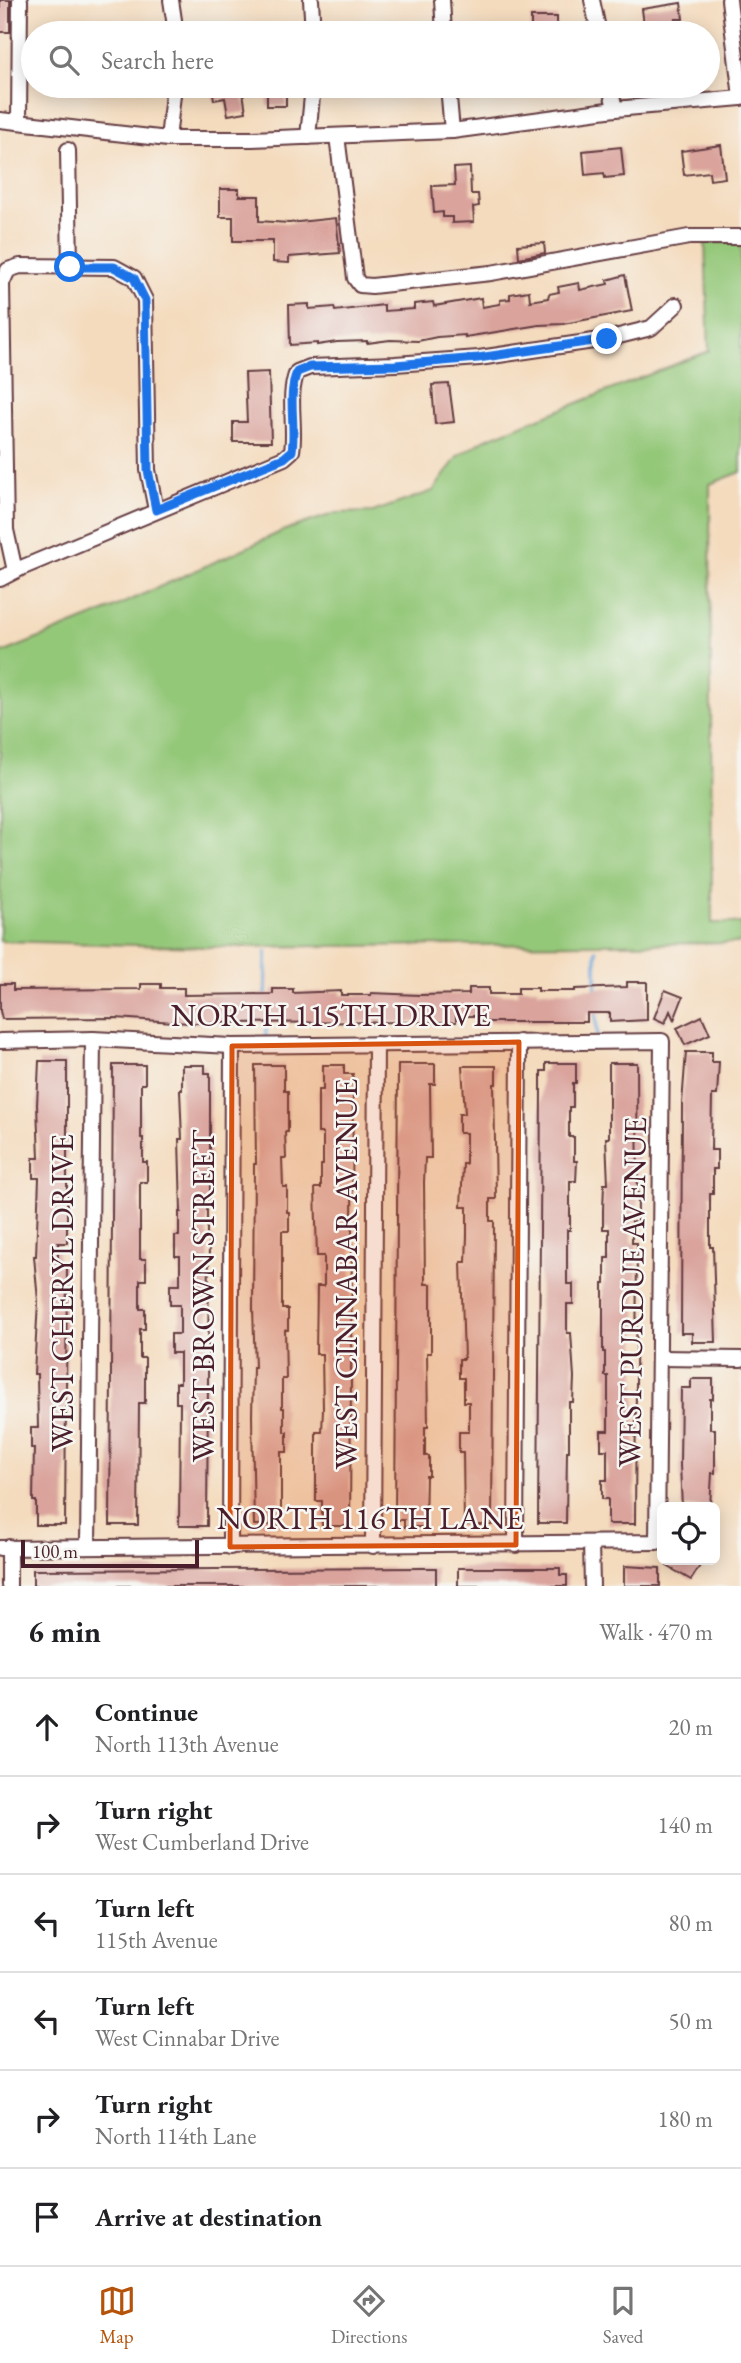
<!DOCTYPE html>
<meta charset="utf-8">
<style>
body{margin:0;font-family:"EB Garamond",serif;background:#f2f2f2;color:#202124}
.controls{position:absolute;right:21px;bottom:21px;display:grid;overflow:hidden;border-radius:10px;box-shadow:0 4px 18px #0003}
.controls button{width:63px;height:63px;display:grid;place-items:center;padding:0;border:0;border-bottom:2px solid #e0e0e0;background:#fff;color:#202124;font:35px sans-serif}
.scale{position:absolute;left:21px;bottom:18px;width:178px;box-sizing:border-box;padding-left:7px;border:4px solid #4a1f2b;border-top:0;font-size:19px;line-height:24px;white-space:nowrap;color:#4a1f2b;-webkit-text-stroke:5px #f6f6f2;paint-order:stroke}
.stop{position:absolute;width:21px;height:21px;margin:-16px;border:5px solid #1a73e8;border-radius:50%;background:#fff}
.stop.end{background:#1a73e8;border-color:#fff;box-shadow:0 2px 7px #0008}
.list{margin:0;padding:0;list-style:none}
h2{display:flex;justify-content:space-between;align-items:center;height:91px;margin:0;padding:0 28px;font-size:30px}
h2 small{font-size:23px;font-weight:400;color:#757577}
.list li{display:grid;grid-template-columns:46px 1fr auto;gap:21px;align-items:center;box-sizing:border-box;height:98px;padding:0 28px;border-top:2px solid #e0e0e0}
.list b{display:block;font-size:26px;white-space:nowrap}
.list p{margin:0;font-size:23px;white-space:nowrap;color:#757577}
.list em{font-size:23px;font-style:normal;color:#757577}
.icon{flex:none;width:38px;height:38px;fill:none;stroke:currentColor;stroke-width:2;stroke-linecap:round;stroke-linejoin:round}
.map{position:relative;flex:none;width:741px;height:1586px;overflow:hidden}
.search{position:absolute;background:#fff;box-shadow:0 4px 18px #0003;left:21px;right:21px;top:21px;height:77px;display:flex;align-items:center;gap:18px;box-sizing:border-box;padding:0 24px;border-radius:38px;color:#757577;font-size:26px}
.sheet{height:679px;background:#fff}
nav{display:flex;justify-content:space-around;align-items:center;box-sizing:border-box;height:98px;border-top:2px solid #e0e0e0;background:#fff;font-size:19px;color:#757577}
nav a{display:grid;justify-items:center;gap:4px}
nav .on{color:#b45309}
.map>svg:first-child{display:block}
.green{fill:#94c879;stroke:#6f7452;stroke-width:2}
.lines{fill:none;stroke-linecap:round;stroke-linejoin:round}
.stream{stroke:#66a3d7;stroke-width:3.5}
.building{fill:#daa49d}
.minor-casing{stroke:#643b41;stroke-width:18}
.minor{stroke:#fff;stroke-width:14}
.route{stroke:#1a73e8;stroke-width:9}
.marked{fill:#d8530f;fill-opacity:0.2;stroke:#d8530f;stroke-width:5;stroke-linejoin:round}
.labels{text-anchor:middle;stroke-width:5;stroke-linejoin:round;paint-order:stroke}
.street-label{font-size:32px;fill:#4a1f2b;stroke:#f6f6f2}
</style>
<div class="map">
<svg width="741" height="1586" viewBox="0 0 741 1586">
<rect width="100%" height="100%" fill="#f6f6f2"/>
<filter id="ink" filterUnits="userSpaceOnUse"><feTurbulence type="fractalNoise" baseFrequency=".0143" numOctaves="2"/><feDisplacementMap in="SourceGraphic" scale="14" xChannelSelector="R" yChannelSelector="G"/><feConvolveMatrix kernelMatrix="1 2 1 2 8 2 1 2 1" color-interpolation-filters="sRGB"/></filter>
<filter id="wash" filterUnits="userSpaceOnUse"><feTurbulence type="fractalNoise" baseFrequency=".00686" numOctaves="4" result="noise"/><feDisplacementMap in="SourceGraphic" scale="28" xChannelSelector="R" yChannelSelector="G"/><feGaussianBlur stdDeviation="1.57" result="paint"/><feColorMatrix in="noise" values="0 0 0 0 0 0 0 0 0 0 0 0 0 0 0 0 0 1.4 0 .05"/><feComposite in="paint" operator="in"/></filter>
<g filter="url(#wash)">
<rect width="100%" height="100%" fill="#f4dbbe"/>
<!-- green -->
<polygon class="green" points="705,242 741,243 741,472 710,484 712,923 741,923 741,943 203,947 0,941 0,654 104,612 285,530 336,513 373,512 433,491 458,456 486,439 709,351"/>
<g class="lines">
<!-- stream -->
<g class="stream">
<polyline points="596,950 596,991"/>
<polyline points="266,997 266,952"/>
<polyline points="596,1009 597,1036"/>
<polyline points="266,1043 266,1019"/>
</g>
</g>
<g id="blocks">
<!-- building -->
<g class="building">
<rect x="0" y="0" width="10" height="32"/>
<polygon points="681,3 683,19 675,19 677,33 645,33 642,9"/>
<rect x="531" y="17" width="26" height="16"/>
<polygon points="212,86 242,86 246,112 228,115 225,98 214,100"/>
<rect x="267" y="86" width="19" height="20"/>
<polygon points="721,145 725,178 710,180 709,172 684,175 681,151"/>
<polygon points="621,147 624,176 605,178 604,173 585,175 583,151"/>
<polygon points="470,167 471,194 478,194 479,206 473,207 474,222 452,223 452,217 443,217 443,212 434,213 432,186 455,185 454,168"/>
<polygon points="220,189 239,189 239,196 259,196 259,221 289,223 336,218 340,253 289,257 289,263 273,262 273,241 233,241 233,217 220,217"/>
<polygon points="544,243 545,253 519,258 518,245"/>
<polygon points="625,275 632,311 563,324 539,325 465,337 465,335 437,337 418,341 390,340 367,343 367,341 337,342 317,345 317,343 290,345 289,305 309,304 309,309 334,307 335,311 384,305 384,311 414,309 414,304 433,302 434,306 481,298 482,307 500,304 500,300 510,299 510,294 529,291 530,301 548,298 549,294 559,292 558,287 579,283 580,290 608,284 607,280"/>
<polygon points="269,372 271,442 233,442 233,422 247,422 245,373"/>
<polygon points="449,384 454,422 435,424 432,385"/>
<polygon points="627,982 647,982 647,1020 610,1022 610,1013 587,1013 587,1022 478,1022 478,1016 456,1016 456,1022 189,1023 116,1018 2,1019 0,1011 0,984 13,984 13,990 141,989 141,984 161,984 161,988 184,988 184,995 273,994 273,989 293,989 293,993 341,991 341,995 371,995 371,993 420,995 469,994 469,988 489,988 489,994 518,994 518,988 538,988 538,991 575,991 575,989 627,987"/>
<polygon points="665,990 683,997 674,1020 670,1011 665,1023 654,1018"/>
<polygon points="702,1016 710,1034 685,1045 677,1028"/>
<polygon points="686,1052 712,1052 712,1062 719,1062 717,1095 712,1095 711,1150 717,1150 717,1169 713,1169 713,1194 710,1194 710,1247 713,1247 716,1342 692,1342 692,1333 681,1333 682,1104"/>
<polygon points="39,1061 67,1061 67,1243 58,1243 58,1265 67,1265 65,1525 36,1525 36,1501 33,1501 34,1448 31,1448 31,1428 38,1428 37,1374 34,1374 38,1301 34,1256 36,1256 39,1178 33,1178 33,1158 39,1158 37,1105"/>
<polygon points="546,1063 576,1063 576,1083 573,1083 573,1107 569,1107 569,1137 574,1137 574,1161 577,1161 576,1181 570,1181 570,1230 567,1230 567,1284 573,1284 573,1304 567,1304 567,1333 571,1333 574,1377 573,1402 569,1402 569,1451 567,1451 566,1523 538,1523 541,1086 541,1071 546,1071"/>
<polygon points="609,1063 637,1063 638,1222 632,1222 632,1243 637,1243 635,1524 608,1524 608,1499 602,1499 602,1480 607,1480 607,1450 601,1450 601,1431 608,1431 608,1376 605,1376 605,1352 603,1352 603,1283 605,1283 605,1258 609,1258 609,1229 603,1229 603,1210 604,1184 608,1184 606,1138 609,1138"/>
<polygon points="398,1064 435,1064 435,1084 430,1084 431,1158 425,1158 424,1182 425,1284 431,1284 431,1353 427,1353 428,1427 425,1427 425,1456 429,1456 429,1476 426,1476 425,1527 404,1527 404,1520 395,1520"/>
<polygon points="113,1065 145,1065 145,1084 141,1084 141,1138 143,1138 143,1162 147,1162 147,1182 140,1182 140,1259 146,1259 146,1280 140,1280 140,1309 145,1309 145,1329 140,1329 140,1358 145,1358 145,1403 139,1403 138,1525 110,1525"/>
<polygon points="182,1065 205,1065 205,1073 210,1073 210,1198 207,1198 207,1236 209,1236 207,1526 179,1526 180,1403 176,1403 176,1383 180,1383 180,1353 171,1353 171,1334 180,1334 180,1305 170,1305 170,1285 180,1285 180,1256 175,1256 175,1236 179,1236 179,1212 181,1212 179,1139 182,1139 180,1090 182,1090"/>
<polygon points="255,1065 284,1065 284,1091 288,1091 288,1132 285,1132 286,1158 282,1158 283,1187 287,1187 287,1212 289,1212 289,1231 282,1231 282,1309 288,1309 288,1330 285,1330 286,1379 282,1379 282,1408 284,1408 284,1432 287,1432 287,1452 281,1452 281,1525 254,1525 252,1416 253,1367 255,1367 253,1309 254,1164 256,1164"/>
<polygon points="323,1065 344,1065 344,1074 353,1074 350,1526 322,1526 322,1501 316,1501 316,1432 322,1432 323,1409 322,1354 316,1354 317,1286 324,1286 324,1256 317,1256 315,1188 321,1188 321,1165 323,1165 323,1133 318,1133 318,1090 323,1090"/>
<polygon points="462,1066 496,1066 496,1084 494,1084 496,1199 490,1199 490,1221 494,1221 492,1525 464,1525 463,1452 459,1452 459,1432 469,1432 469,1402 464,1402 464,1378 459,1378 459,1359 464,1359 461,1262 466,1262 467,1236 467,1207 461,1207 463,1164 466,1164 466,1133 459,1133 459,1114 465,1114"/>
<polygon points="691,1379 713,1379 713,1399 710,1399 710,1429 715,1429 715,1473 712,1473 710,1507 682,1507 680,1465 681,1388 691,1388"/>
<polygon points="671,1560 695,1560 701,1564 691,1580 667,1566"/>
<polygon points="624,1566 660,1568 660,1586 624,1586"/>
<polygon points="424,1568 436,1568 436,1586 33,1586 33,1570"/>
<polygon points="458,1568 560,1568 560,1575 567,1575 567,1586 458,1586"/>
</g>
</g>
</g>
<g filter="url(#ink)">
<use href="#blocks" fill-opacity="0" stroke="#643b41" stroke-width="2"/>
<g class="lines">
<!-- minor casing -->
<g class="minor-casing">
<g id="minor">
<polyline points="171,0 176,33"/>
<polyline points="311,0 313,33"/>
<polyline points="442,0 444,33"/>
<polyline points="592,0 599,33"/>
<polyline points="729,0 741,97"/>
<polyline points="448,86 452,131"/>
<polyline points="610,86 615,109"/>
<polyline points="0,120 168,139 252,139 452,131 615,109 741,98"/>
<polyline points="19,122 20,0"/>
<polyline points="337,136 355,278 360,285 372,286 491,273 689,237 741,237"/>
<polyline points="308,137 313,86"/>
<polyline points="168,139 174,86"/>
<polyline points="68,150 70,267"/>
<polyline points="15,571 6,530 2,283 8,270 20,266 114,267 134,278 145,300 148,470 156,510"/>
<path d="M0,579L21,568L284,458L292,451C296,425 287,396 297,372L310,367L395,364L479,358L607,339L651,328L676,305"/>
<polyline points="0,1041 93,1039 232,1046 662,1041 657,1542 0,1548"/>
<polyline points="659,1358 741,1359"/>
<polyline points="591,1543 592,1586"/>
<polyline points="516,1545 519,1042"/>
<polyline points="373,1546 376,1044"/>
<polyline points="88,1547 93,1039"/>
<polyline points="230,1547 232,1046"/>
<polyline points="9,1586 9,1547"/>
</g>
</g>
<!-- minor -->
<use href="#minor" class="minor"/>
</g>
</g>
<g class="lines" filter="url(#ink)">
<!-- route -->
<path class="route" d="M70,267H114L134,278L145,300L148,470L156,510L284,458L292,451C296,425 287,396 297,372L310,367L395,365L478,358L607,339"/>
</g>
<!-- marked area -->
<path class="marked" d="M519,1042L516,1545L230,1547L232,1046Z"/>
<g class="labels">
<!-- street labels -->
<g class="street-label">
<text x="331" y="1026">NORTH 115TH DRIVE</text>
<text transform="translate(346 1274) rotate(-90)" y="11">WEST CINNABAR AVENUE</text>
<text transform="translate(632 1292) rotate(-89)" y="11">WEST PURDUE AVENUE</text>
<text transform="translate(62 1293) rotate(-90)" y="11">WEST CHERYL DRIVE</text>
<text transform="translate(203 1296) rotate(-90)" y="11">WEST BROWN STREET</text>
<text x="370" y="1529">NORTH 116TH LANE</text>
</g>
</g>
</svg>
<div class="controls">
<button><svg class="icon" aria-label="locate" viewBox="0 0 24 24"><circle cx="12" cy="12" r="6"/><path d="M12 2v4M12 18v4M2 12h4M18 12h4"/></svg></button>
</div>
<div class="scale">100 m</div>
<div class="stop" style="left:70px;top:267px"></div>
<div class="stop end" style="left:607px;top:339px"></div>
<div class="search"><svg class="icon" aria-label="search" viewBox="0 0 24 24"><circle cx="10" cy="10" r="6"/><path d="M15 15l6 6"/></svg>Search here</div>
</div>
<section class="sheet">
<h2>6 min<small>Walk · 470 m</small></h2>
<ul class="list">
<li><svg class="icon" aria-label="ahead" viewBox="0 0 24 24"><path d="M12 20V5M6 11l6-6 6 6"/></svg><div><b>Continue</b><p>North 113th Avenue</p></div><em>20 m</em></li>
<li><svg class="icon" aria-label="right" viewBox="0 0 24 24"><path d="M7 20v-9h11M14 6l5 5-5 5"/></svg><div><b>Turn right</b><p>West Cumberland Drive</p></div><em>140 m</em></li>
<li><svg class="icon" aria-label="left" viewBox="0 0 24 24"><path d="M17 20v-9H6M10 6l-5 5 5 5"/></svg><div><b>Turn left</b><p>115th Avenue</p></div><em>80 m</em></li>
<li><svg class="icon" aria-label="left" viewBox="0 0 24 24"><path d="M17 20v-9H6M10 6l-5 5 5 5"/></svg><div><b>Turn left</b><p>West Cinnabar Drive</p></div><em>50 m</em></li>
<li><svg class="icon" aria-label="right" viewBox="0 0 24 24"><path d="M7 20v-9h11M14 6l5 5-5 5"/></svg><div><b>Turn right</b><p>North 114th Lane</p></div><em>180 m</em></li>
<li><svg class="icon" aria-label="arrive" viewBox="0 0 24 24"><path d="M6 21V4h12l-3 4 3 4H6"/></svg><div><b>Arrive at destination</b></div></li>
</ul>
</section>
<nav>
<a class="on"><svg class="icon" aria-label="map" viewBox="0 0 24 24"><path d="M3 6l6-2 6 2 6-2v14l-6 2-6-2-6 2zM9 4v14M15 6v14"/></svg>Map</a>
<a><svg class="icon" aria-label="directions" viewBox="0 0 24 24"><path d="M12 3l9 9-9 9-9-9zM9 14v-3h6M13 9l2 2-2 2"/></svg>Directions</a>
<a><svg class="icon" aria-label="saved" viewBox="0 0 24 24"><path d="M7 4h10v16l-5-4-5 4z"/></svg>Saved</a>
</nav>
